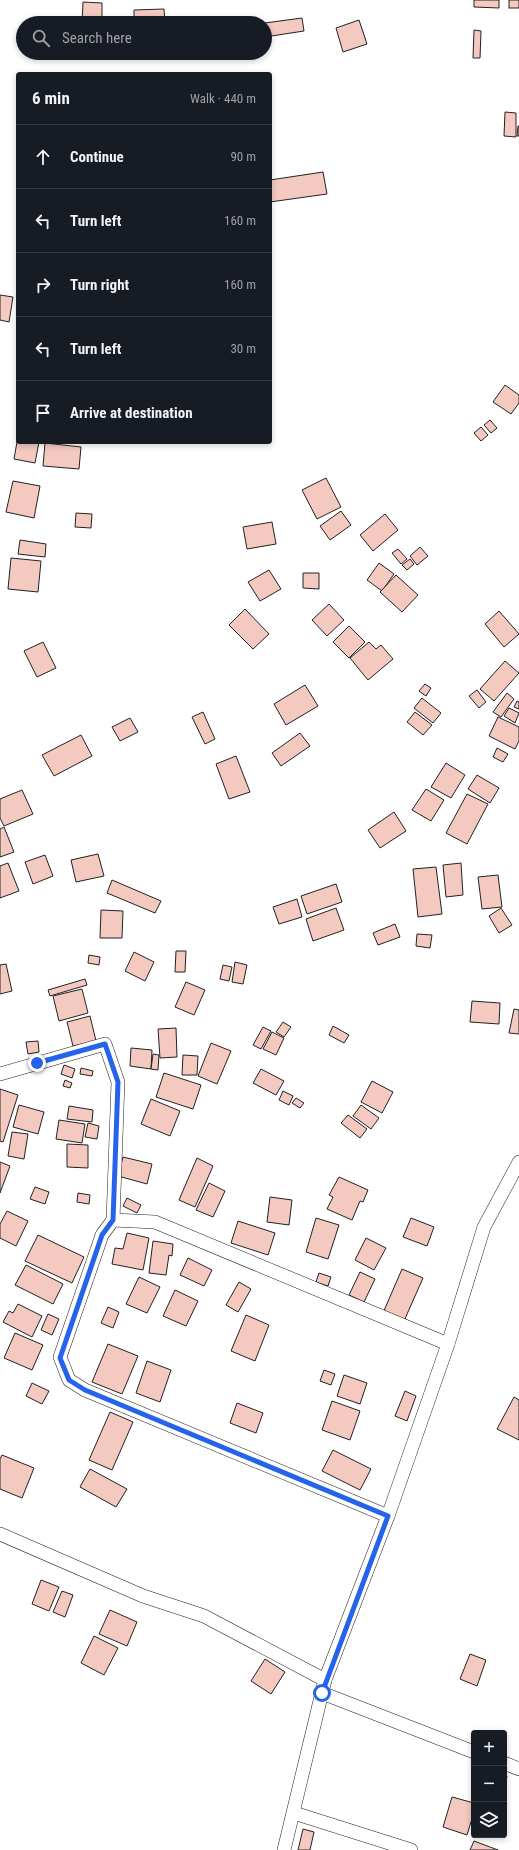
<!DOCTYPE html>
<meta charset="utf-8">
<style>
body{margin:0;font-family:"Roboto Condensed",sans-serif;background:#242831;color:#f1f3f6}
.controls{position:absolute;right:12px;bottom:12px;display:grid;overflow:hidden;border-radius:4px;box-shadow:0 2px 6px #0003}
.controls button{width:36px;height:36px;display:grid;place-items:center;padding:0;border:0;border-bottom:1px solid #363941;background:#171b24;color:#f1f3f6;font:20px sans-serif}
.stop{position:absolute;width:12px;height:12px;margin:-9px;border:3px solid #2563eb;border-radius:50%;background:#fff}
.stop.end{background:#2563eb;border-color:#fff;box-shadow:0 1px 4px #0008}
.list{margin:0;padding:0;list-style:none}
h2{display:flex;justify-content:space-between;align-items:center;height:52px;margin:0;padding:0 16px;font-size:17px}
h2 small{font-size:13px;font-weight:400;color:#9ea1a6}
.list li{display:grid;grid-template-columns:26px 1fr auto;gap:12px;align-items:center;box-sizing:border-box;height:64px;padding:0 16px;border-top:1px solid #363941}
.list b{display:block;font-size:15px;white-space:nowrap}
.list em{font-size:13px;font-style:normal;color:#9ea1a6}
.icon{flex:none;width:22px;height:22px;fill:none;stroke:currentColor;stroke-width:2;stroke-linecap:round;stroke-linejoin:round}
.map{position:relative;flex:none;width:519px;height:1850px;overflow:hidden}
.search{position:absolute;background:#171b24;box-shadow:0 2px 6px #0003;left:16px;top:16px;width:256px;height:44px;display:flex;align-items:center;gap:10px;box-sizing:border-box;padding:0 14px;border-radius:22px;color:#9ea1a6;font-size:15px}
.panel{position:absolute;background:#171b24;box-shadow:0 2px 6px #0003;left:16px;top:72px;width:256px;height:372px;border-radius:4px}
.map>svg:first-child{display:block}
.building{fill:#f3c9c0;stroke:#222}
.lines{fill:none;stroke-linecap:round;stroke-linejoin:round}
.street-casing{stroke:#222;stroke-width:14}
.street{stroke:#fff;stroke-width:13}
.route{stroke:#2563eb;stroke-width:5}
</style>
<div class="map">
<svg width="519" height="1850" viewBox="0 0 519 1850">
<rect width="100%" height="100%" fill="#fff"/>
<!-- building -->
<g class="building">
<polygon points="474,0 499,0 499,8 474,7"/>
<rect x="509" y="0" width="10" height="8"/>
<polygon points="83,2 102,3 102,23 82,23"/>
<polygon points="164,9 165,23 134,23 134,10"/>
<polygon points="302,18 304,31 265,37 265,23"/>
<polygon points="359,20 367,44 343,52 336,28"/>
<polygon points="474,30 481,31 480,58 473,58"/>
<polygon points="505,112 516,113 516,137 504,136"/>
<polygon points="518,126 519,126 519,136 517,136"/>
<polygon points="323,172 327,194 270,202 270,180"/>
<polygon points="0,295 13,297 9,322 0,320"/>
<polygon points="505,385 519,395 519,403 511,414 493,402"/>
<polygon points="490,420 497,428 491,433 484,425"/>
<polygon points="481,427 488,435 481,441 474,433"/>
<polygon points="18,436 18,442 39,442 35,463 14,459"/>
<polygon points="45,443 81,447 79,469 43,466"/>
<polygon points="326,478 341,507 317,519 302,490"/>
<polygon points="13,481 40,486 34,518 6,512"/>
<polygon points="341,511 351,525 330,540 320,526"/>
<polygon points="76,513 92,514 91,528 75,527"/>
<polygon points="385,514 398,530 373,551 360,535"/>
<polygon points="272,522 276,544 247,549 243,527"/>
<polygon points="20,540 46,544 45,557 18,554"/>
<polygon points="420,547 428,556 417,565 410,556"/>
<polygon points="398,549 407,559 401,564 392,553"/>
<polygon points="11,558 41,561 38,592 8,589"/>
<polygon points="410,559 414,564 407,570 402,565"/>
<polygon points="379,563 394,574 382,591 367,580"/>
<polygon points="269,570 281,589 260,601 248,582"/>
<polygon points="303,573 319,573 319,589 303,588"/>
<polygon points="396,575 418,595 402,612 380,592"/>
<polygon points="329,604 344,620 327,636 312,620"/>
<polygon points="245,609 269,634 253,649 229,625"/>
<polygon points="499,611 519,634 504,647 485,624"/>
<polygon points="349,626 365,642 349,658 333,642"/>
<polygon points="43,642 56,668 37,677 24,651"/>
<polygon points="369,642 376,649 381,645 393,659 368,680 350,658"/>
<polygon points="505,661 519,673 494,701 480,689"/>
<polygon points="425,684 431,688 426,696 419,691"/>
<polygon points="305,685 318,706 286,725 274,704"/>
<polygon points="477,690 486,702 479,708 469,696"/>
<polygon points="507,693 514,699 501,717 493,712"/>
<polygon points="422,698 441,713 433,723 414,708"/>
<polygon points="517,701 519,702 519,709 514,707"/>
<polygon points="509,708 519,713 515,723 504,716"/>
<polygon points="203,712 215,739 205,744 192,717"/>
<polygon points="415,712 432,725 423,735 407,722"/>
<polygon points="498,717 519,727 519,741 515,749 489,736"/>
<polygon points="130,718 138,732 120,741 112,727"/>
<polygon points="300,733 310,746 281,766 272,753"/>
<polygon points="81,735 92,756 54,776 42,755"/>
<polygon points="497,748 508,754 503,762 493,757"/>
<polygon points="236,756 250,792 229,799 216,764"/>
<polygon points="446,763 465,775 451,798 431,787"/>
<polygon points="477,775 499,788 490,803 468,789"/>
<polygon points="426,789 444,800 431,821 412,810"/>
<polygon points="22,790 33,814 4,826 0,818 0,799"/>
<polygon points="467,794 488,804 467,844 446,833"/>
<polygon points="394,812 406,831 380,848 368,830"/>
<polygon points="4,827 14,852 0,857 0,829"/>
<polygon points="98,854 104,876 76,882 71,860"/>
<polygon points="45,855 53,876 33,884 25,862"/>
<polygon points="8,863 19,891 0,898 0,866"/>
<polygon points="461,863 463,895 446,897 443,865"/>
<polygon points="436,867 442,914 418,917 413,869"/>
<polygon points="498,875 502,907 482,909 478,877"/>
<polygon points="112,880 161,901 155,913 107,893"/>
<polygon points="336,884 342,902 307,914 301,896"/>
<polygon points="297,899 302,917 279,924 273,907"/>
<polygon points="336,908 344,930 313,941 306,919"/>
<polygon points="501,908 512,925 499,933 489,916"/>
<polygon points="101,910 123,911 122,938 100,938"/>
<polygon points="395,924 400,937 378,945 373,933"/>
<polygon points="417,934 432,935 430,948 416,946"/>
<polygon points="176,951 186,951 185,972 175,972"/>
<polygon points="134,952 154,962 145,981 125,971"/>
<polygon points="89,955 100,957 99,965 88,963"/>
<polygon points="235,962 247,965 243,984 232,982"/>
<polygon points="6,964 12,991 0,994 0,965"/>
<polygon points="223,965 232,967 229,981 220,979"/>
<polygon points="85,979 87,985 50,996 48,990"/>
<polygon points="186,982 205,990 194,1015 175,1007"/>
<polygon points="82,989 88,1013 59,1021 53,996"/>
<polygon points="472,1001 500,1003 499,1024 470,1022"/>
<polygon points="514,1009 519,1010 519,1034 509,1033"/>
<polygon points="90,1016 96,1041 73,1046 67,1022"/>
<polygon points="283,1022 291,1027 284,1037 276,1032"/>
<polygon points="333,1026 349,1035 344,1043 329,1035"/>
<polygon points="263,1027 271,1031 261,1049 253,1045"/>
<polygon points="176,1028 177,1057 160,1058 158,1029"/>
<polygon points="272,1032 284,1038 276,1055 263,1049"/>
<polygon points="38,1041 39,1052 28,1054 26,1042"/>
<polygon points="211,1043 231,1051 217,1084 198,1076"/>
<polygon points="131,1048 152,1050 151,1069 130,1066"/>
<polygon points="153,1054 159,1055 158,1070 151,1069"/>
<polygon points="183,1055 198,1056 197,1075 182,1075"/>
<polygon points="64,1065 75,1069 72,1078 61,1074"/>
<polygon points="81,1068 93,1071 92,1076 80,1074"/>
<polygon points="261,1069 284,1081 276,1095 253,1083"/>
<polygon points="164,1073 201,1085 193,1109 156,1097"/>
<polygon points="65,1080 72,1083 70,1088 63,1086"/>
<polygon points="372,1081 393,1092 382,1113 361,1102"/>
<polygon points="0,1089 18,1095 3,1142 0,1141"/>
<polygon points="283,1091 293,1096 289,1105 279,1100"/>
<polygon points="296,1098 304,1103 300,1108 292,1103"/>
<polygon points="151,1099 180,1111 170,1136 141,1124"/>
<polygon points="19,1105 44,1112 38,1134 13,1127"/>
<polygon points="361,1105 379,1118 371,1129 353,1116"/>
<polygon points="69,1106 93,1110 92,1122 67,1119"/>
<polygon points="348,1115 367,1129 360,1138 341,1123"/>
<polygon points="59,1120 85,1124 82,1143 56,1139"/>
<polygon points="88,1123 99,1126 97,1139 85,1137"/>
<polygon points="12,1132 28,1134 24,1159 8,1156"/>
<polygon points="67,1144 88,1145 88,1168 67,1167"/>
<polygon points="123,1157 152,1164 147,1184 118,1176"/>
<polygon points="197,1158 213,1166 195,1207 179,1200"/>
<polygon points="0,1162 10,1166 0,1193"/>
<polygon points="339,1177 368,1190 363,1202 360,1201 352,1220 327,1209 333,1197 329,1195"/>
<polygon points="209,1183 225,1191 213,1217 196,1210"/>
<polygon points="35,1187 49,1192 45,1204 30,1199"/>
<polygon points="78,1193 90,1195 89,1204 77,1202"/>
<polygon points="270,1197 292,1200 289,1225 267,1222"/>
<polygon points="127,1198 141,1205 137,1213 123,1206"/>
<polygon points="7,1211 28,1221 16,1246 0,1238 0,1224"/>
<polygon points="316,1218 339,1225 328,1259 306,1252"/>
<polygon points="411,1218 434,1227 427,1246 403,1237"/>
<polygon points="238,1221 275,1233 268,1255 231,1243"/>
<polygon points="127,1233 149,1238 143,1270 112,1264 115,1248 123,1249"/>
<polygon points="38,1235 84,1257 72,1283 25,1261"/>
<polygon points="366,1238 386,1248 374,1270 355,1260"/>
<polygon points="153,1241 173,1244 172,1256 169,1255 166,1275 149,1273"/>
<polygon points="188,1258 212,1270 204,1286 180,1275"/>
<polygon points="26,1265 63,1284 53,1304 15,1285"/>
<polygon points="402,1269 423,1278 404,1321 383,1313"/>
<polygon points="360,1272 375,1279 364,1302 349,1295"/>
<polygon points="319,1273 331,1277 328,1286 316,1282"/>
<polygon points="139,1277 160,1287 147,1313 126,1304"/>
<polygon points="239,1282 251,1289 238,1312 226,1305"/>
<polygon points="175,1290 198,1301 186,1326 163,1316"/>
<polygon points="18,1304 42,1316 32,1337 3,1322 9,1311 13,1313"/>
<polygon points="108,1307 119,1312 113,1328 101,1323"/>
<polygon points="48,1314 59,1319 52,1335 41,1330"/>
<polygon points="246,1315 269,1325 255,1361 231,1351"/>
<polygon points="15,1333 43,1345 32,1370 4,1358"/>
<polygon points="108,1344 138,1356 122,1394 92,1382"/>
<polygon points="147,1361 171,1370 160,1402 136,1393"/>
<polygon points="324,1370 335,1374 331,1385 320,1381"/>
<polygon points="344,1375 367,1383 360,1404 337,1396"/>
<polygon points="32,1383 49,1391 42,1404 26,1396"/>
<polygon points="405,1391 416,1396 407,1421 395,1416"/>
<polygon points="514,1397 519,1400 519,1440 497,1429"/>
<polygon points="332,1401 360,1411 350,1440 322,1430"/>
<polygon points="237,1403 263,1413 256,1433 230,1423"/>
<polygon points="110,1412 133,1422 112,1470 89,1460"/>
<polygon points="333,1450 371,1469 360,1490 322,1471"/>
<polygon points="2,1455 34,1468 22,1498 0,1489 0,1459"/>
<polygon points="90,1469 127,1489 116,1507 80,1487"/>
<polygon points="41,1580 59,1587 49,1611 32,1604"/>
<polygon points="62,1591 73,1595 65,1617 53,1612"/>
<polygon points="110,1610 137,1622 127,1646 99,1634"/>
<polygon points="94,1636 118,1648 104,1675 81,1663"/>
<polygon points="470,1654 486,1660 477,1686 460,1679"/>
<polygon points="265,1659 285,1672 271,1694 251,1681"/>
<polygon points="504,1775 507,1776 504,1789"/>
<polygon points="452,1797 474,1803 474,1812 467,1835 443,1827"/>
<polygon points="303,1829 314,1832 310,1850 298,1850"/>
<polygon points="474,1841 498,1850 470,1850"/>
</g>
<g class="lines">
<!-- street casing -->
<g class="street-casing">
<g id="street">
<polyline points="0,1074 105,1044 118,1082 113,1220"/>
<polyline points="388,1516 85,1390 69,1380 60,1357 102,1235 113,1220 155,1222 448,1344"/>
<polyline points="0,1534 143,1596 204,1616 325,1680"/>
<polyline points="322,1693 474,1752"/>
<polyline points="504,1763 519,1769"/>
<polyline points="294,1813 411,1850"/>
<polyline points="284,1850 325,1680 388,1516 448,1344 484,1227 519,1162"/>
</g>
</g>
<!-- street -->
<use href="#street" class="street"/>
</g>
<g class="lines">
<!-- route -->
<polyline class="route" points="37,1063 105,1044 118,1082 113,1220 102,1235 60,1358 69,1380 85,1390 388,1516 322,1693"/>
</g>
</svg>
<div class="controls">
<button>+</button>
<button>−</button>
<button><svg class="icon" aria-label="layers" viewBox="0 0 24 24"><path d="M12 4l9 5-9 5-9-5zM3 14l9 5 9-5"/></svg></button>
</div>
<div class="stop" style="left:322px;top:1693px"></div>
<div class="stop end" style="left:37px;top:1063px"></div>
<div class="search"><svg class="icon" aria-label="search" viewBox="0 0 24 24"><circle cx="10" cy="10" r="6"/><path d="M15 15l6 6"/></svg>Search here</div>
<section class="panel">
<h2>6 min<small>Walk · 440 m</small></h2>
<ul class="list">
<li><svg class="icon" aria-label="ahead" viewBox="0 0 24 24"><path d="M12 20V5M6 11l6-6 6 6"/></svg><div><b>Continue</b></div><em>90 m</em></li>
<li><svg class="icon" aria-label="left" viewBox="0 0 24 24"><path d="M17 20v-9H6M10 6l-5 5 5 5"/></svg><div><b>Turn left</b></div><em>160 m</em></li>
<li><svg class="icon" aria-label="right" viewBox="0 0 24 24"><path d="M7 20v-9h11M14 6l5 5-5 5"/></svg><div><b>Turn right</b></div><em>160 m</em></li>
<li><svg class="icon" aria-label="left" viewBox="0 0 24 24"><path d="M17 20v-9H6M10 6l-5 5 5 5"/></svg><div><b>Turn left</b></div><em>30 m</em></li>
<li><svg class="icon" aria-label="arrive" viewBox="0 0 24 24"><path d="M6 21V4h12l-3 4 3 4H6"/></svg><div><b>Arrive at destination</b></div></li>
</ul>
</section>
</div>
